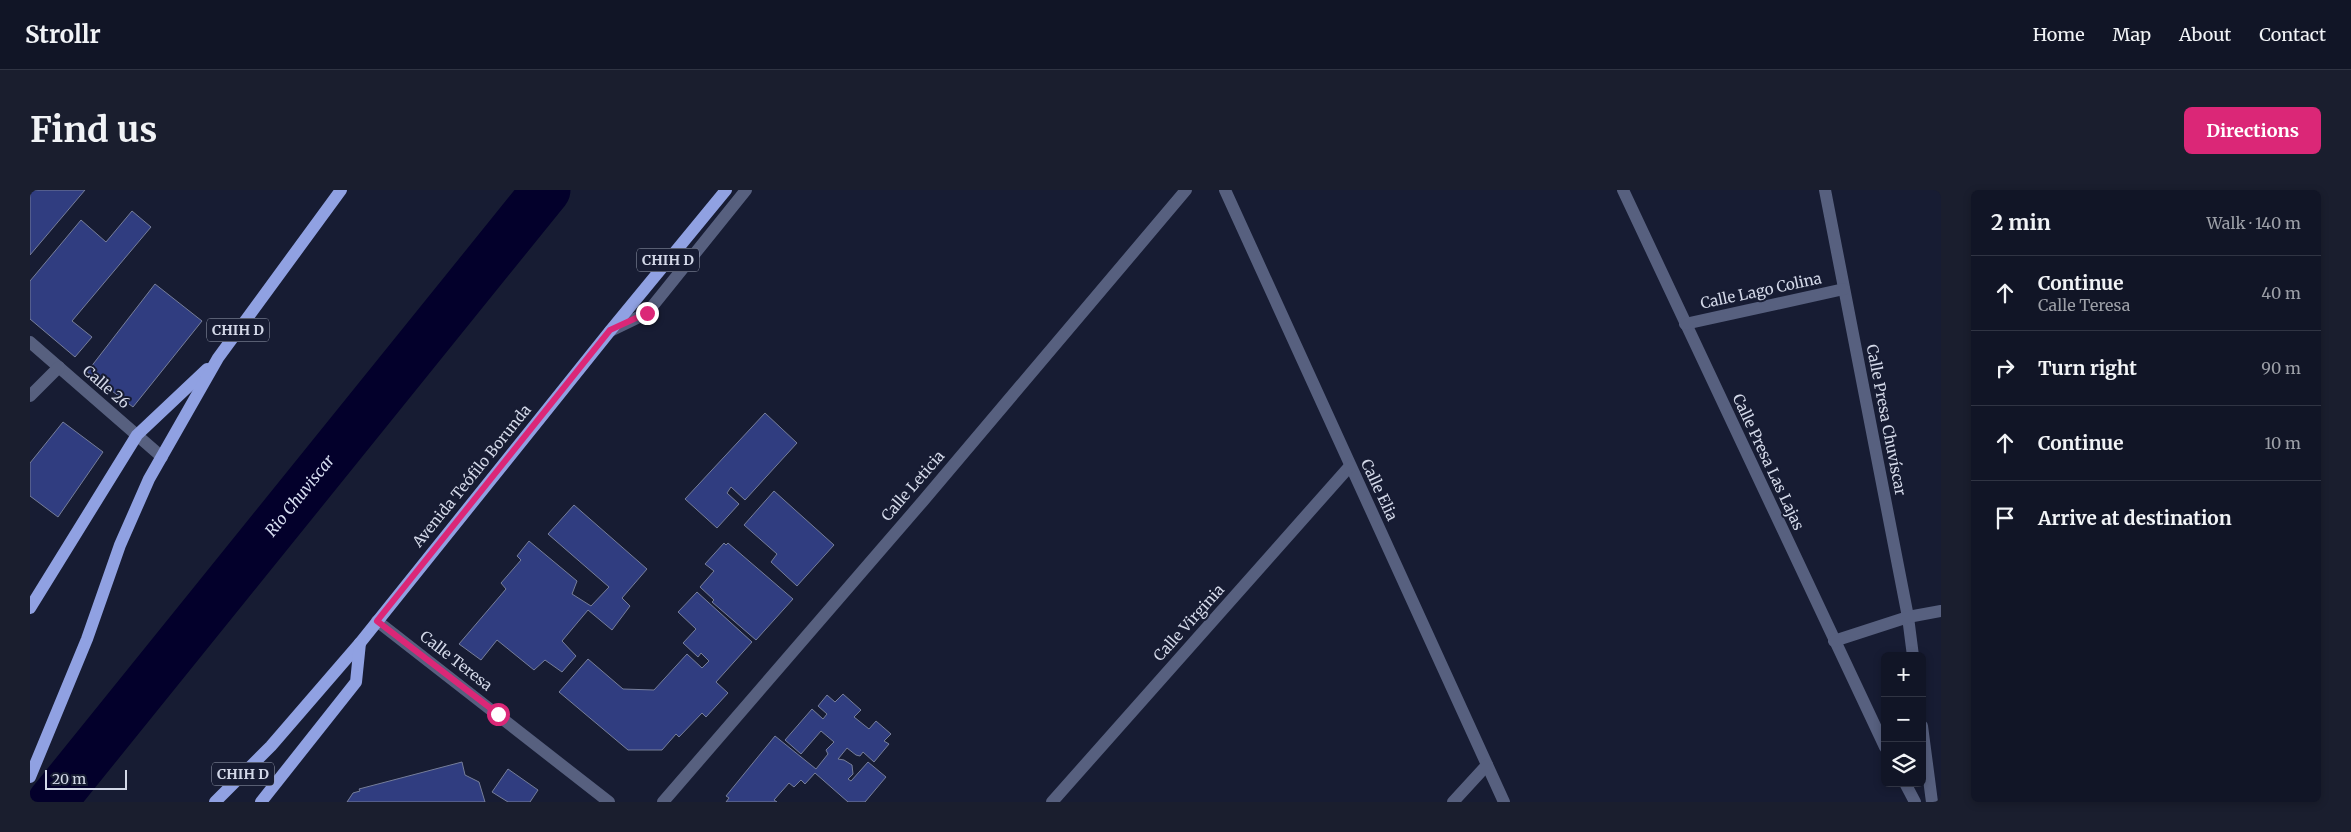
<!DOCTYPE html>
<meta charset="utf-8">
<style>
body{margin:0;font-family:Merriweather,serif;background:#1a1e2e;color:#f1f3f6}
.controls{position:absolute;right:15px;bottom:15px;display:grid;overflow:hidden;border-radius:8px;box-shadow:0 2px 8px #0003}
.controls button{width:45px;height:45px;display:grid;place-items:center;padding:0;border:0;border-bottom:1px solid #303443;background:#111526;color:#f1f3f6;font:25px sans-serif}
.scale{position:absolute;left:15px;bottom:12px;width:82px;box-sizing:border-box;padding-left:5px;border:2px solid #d3d8e8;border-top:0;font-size:14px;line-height:18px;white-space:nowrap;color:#d3d8e8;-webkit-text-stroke:4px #171c33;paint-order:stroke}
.stop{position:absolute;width:15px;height:15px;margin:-11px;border:4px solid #db2777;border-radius:50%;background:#fff}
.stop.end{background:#db2777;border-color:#fff;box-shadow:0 1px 5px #0008}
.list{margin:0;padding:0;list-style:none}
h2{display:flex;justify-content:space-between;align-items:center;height:65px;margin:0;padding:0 20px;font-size:21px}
h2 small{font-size:16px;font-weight:400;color:#9c9fa7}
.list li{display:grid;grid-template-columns:32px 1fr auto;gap:15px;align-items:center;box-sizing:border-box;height:75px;padding:0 20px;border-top:1px solid #303443}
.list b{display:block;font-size:19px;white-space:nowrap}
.list p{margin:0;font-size:16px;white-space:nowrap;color:#9c9fa7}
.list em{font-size:16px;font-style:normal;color:#9c9fa7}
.icon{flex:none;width:28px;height:28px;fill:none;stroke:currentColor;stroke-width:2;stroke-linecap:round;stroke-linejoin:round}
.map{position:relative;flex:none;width:1911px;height:612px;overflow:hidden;border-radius:8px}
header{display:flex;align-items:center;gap:30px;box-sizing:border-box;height:70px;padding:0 25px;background:#111526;border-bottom:1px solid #303443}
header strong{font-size:24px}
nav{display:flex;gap:28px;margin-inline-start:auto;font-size:18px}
.intro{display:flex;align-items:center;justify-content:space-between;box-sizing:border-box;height:120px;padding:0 30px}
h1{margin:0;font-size:35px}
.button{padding:12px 22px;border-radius:8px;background:#db2777;color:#fff;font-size:18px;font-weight:700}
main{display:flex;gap:30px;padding:0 30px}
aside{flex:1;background:#111526;border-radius:8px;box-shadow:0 2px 8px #0003}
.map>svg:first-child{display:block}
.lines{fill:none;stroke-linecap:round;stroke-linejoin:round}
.river{stroke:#03002b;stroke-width:49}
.building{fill:#303d80;stroke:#767e9a}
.minor{stroke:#57607f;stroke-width:12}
.major{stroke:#90a1e2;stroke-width:12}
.route{stroke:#db2777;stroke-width:6}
.labels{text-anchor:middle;stroke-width:4;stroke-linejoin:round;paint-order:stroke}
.shield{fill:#171c33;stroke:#9ba0b2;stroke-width:1}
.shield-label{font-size:14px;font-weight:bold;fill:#d3d8e8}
.street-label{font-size:15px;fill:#d3d8e8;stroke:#171c33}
.water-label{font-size:16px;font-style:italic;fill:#d7ddf1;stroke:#171c33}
</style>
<header>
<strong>Strollr</strong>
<nav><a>Home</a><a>Map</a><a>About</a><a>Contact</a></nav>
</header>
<div class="intro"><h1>Find us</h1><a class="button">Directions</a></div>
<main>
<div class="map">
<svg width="1911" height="612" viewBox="0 0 1911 612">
<rect width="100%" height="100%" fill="#171c33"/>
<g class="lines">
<!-- river -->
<path class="river" id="s1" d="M22,612L516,0"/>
</g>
<!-- building -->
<g class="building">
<polygon points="0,0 55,0 0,65"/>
<polygon points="102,21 121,37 42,131 62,147 45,167 0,129 0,91 51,30 76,52"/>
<polygon points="125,94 172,131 103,217 57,182"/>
<polygon points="735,223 767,253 715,310 701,297 697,303 709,314 687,338 655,309"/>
<polygon points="33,232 73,262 28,327 0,306 0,273"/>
<polygon points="744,301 804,355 767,396 741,372 747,364 714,335"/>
<polygon points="544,315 617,379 592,408 600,416 582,440 558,420 532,451 546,466 532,482 515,470 504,480 467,450 451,470 429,454 476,399 471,393 491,370 487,366 499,351 547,391 542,404 561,416 579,397 518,344"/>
<polygon points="694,353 696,355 698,353 763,409 726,450 682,412 684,410 670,397 684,381 675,374"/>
<polygon points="667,402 722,452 686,492 698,503 676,527 672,523 649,547 646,544 632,560 598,560 529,502 558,469 593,499 624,500 657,464 672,478 679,471 671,463 668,467 653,453 666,439 648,422"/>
<polygon points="813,504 831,520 824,527 839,539 846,531 861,544 854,551 859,554 844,572 833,562 830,566 826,565 817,558 808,569 814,570 822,575 823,584 818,589 821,591 838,572 856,587 835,612 818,612 785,583 775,594 771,590 764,597 759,593 744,610 747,612 696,612 699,608 696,606 745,546 786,579 798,564 796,560 804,552 791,541 771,564 755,550 782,519 793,529 797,524 788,516 797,505 805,512"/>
<polygon points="432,572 435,585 449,592 455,612 317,612 323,603 330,601 329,599"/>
<polygon points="478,579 508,600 500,612 478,612 462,602"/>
</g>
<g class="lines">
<!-- minor -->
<g class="minor">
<polyline points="1195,0 1474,612"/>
<polyline points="1593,0 1855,557"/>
<polyline points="1795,0 1878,427 1883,466"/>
<polyline points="1655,134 1814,99"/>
<polyline points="580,141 617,123 716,0"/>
<polyline points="0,152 132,267"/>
<polyline points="0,206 29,177"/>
<polyline points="347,431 579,612"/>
<polyline points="1804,451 1878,427 1911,421"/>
<polyline points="1892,536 1902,612"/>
<polyline points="1875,593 1885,612"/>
<polyline points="633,612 893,311 1156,0"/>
<polyline points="1022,612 1320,276"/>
<polyline points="1423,612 1457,575"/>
</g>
<!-- major -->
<g class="major">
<polyline points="0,418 107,245 177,179"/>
<polyline points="0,587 57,449 90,355 119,289 188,168 311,0"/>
<polyline points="185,612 241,556 330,453 580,141 696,0"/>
<polyline points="231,612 326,492 330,453"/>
</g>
</g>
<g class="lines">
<!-- route -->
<polyline class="route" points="468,524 347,431 580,140 617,123"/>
</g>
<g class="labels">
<!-- shield labels -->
<g class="shield">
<rect x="607" y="58.5" width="62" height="23" rx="4"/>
<rect x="177" y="128.5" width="62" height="23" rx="4"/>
<rect x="182" y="572.5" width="62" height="23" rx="4"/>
</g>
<g class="shield-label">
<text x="638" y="75">CHIH D</text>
<text x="208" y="145">CHIH D</text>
<text x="213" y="589">CHIH D</text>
</g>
<!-- street labels -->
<g class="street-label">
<text transform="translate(1731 101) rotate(-12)" y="5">Calle Lago Colina</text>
<text transform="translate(76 197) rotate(41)" y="5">Calle 26</text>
<text transform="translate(1856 230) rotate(79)" y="5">Calle Presa Chuvíscar</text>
<text transform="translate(1738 272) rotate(65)" y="5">Calle Presa Las Lajas</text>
<text transform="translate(442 286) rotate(-51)" y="5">Avenida Teófilo Borunda</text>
<text transform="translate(883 296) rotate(-49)" y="5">Calle Leticia</text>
<text transform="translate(1349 300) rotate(65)" y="5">Calle Elia</text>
<text transform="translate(1159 433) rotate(-48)" y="5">Calle Virginia</text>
<text transform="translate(426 471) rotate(38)" y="5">Calle Teresa</text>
</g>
<!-- water labels -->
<g class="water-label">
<text dy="6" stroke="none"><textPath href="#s1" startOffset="394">Rio Chuviscar</textPath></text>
</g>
</g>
</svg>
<div class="controls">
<button>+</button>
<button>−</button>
<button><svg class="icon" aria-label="layers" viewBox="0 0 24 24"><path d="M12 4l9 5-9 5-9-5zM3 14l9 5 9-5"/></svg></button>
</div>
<div class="scale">20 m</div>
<div class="stop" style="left:468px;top:524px"></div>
<div class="stop end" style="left:617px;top:123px"></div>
</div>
<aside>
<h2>2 min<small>Walk · 140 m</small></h2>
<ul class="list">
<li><svg class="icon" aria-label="ahead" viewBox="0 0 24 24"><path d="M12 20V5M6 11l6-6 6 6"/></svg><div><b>Continue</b><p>Calle Teresa</p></div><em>40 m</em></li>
<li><svg class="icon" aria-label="right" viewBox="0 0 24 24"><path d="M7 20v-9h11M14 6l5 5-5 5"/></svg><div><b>Turn right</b></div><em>90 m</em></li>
<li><svg class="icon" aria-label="ahead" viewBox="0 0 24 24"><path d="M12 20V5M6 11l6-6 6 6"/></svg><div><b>Continue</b></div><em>10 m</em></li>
<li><svg class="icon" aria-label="arrive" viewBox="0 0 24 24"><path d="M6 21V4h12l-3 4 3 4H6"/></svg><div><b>Arrive at destination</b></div></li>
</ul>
</aside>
</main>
